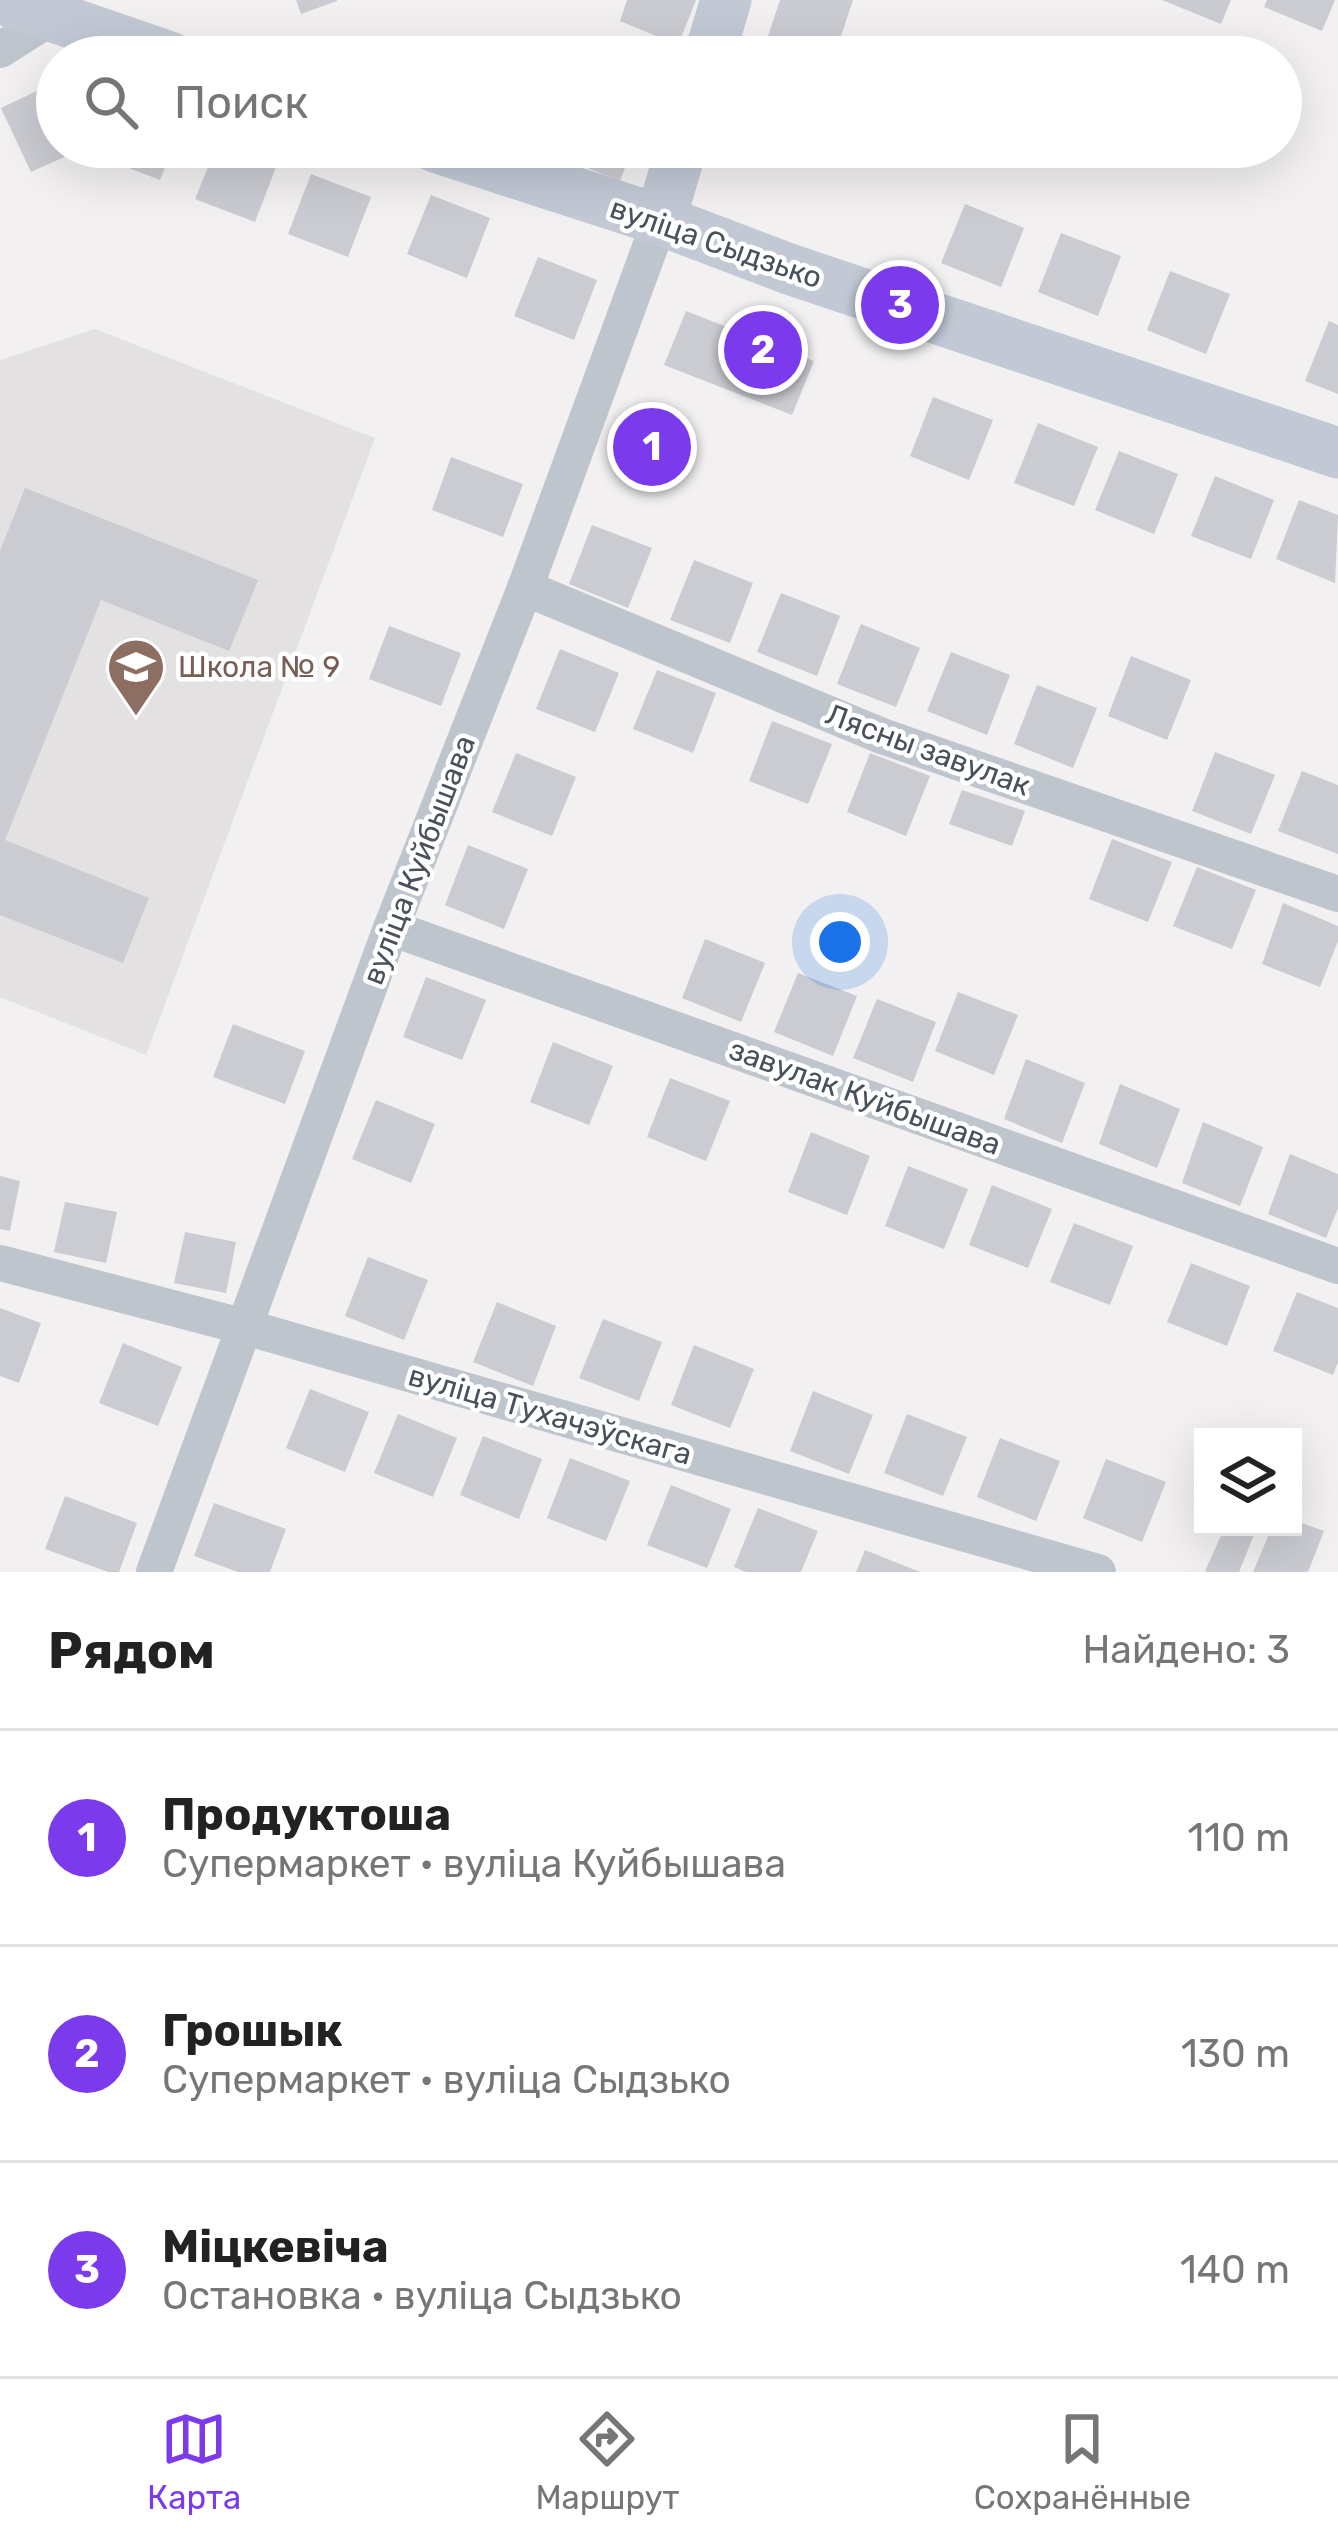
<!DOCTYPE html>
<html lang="ru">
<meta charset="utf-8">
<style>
body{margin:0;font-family:Rubik,sans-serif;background:#f6f6f6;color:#222}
.controls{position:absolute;right:36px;bottom:36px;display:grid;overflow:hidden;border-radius:0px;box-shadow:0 12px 48px #0002}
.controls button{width:108px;height:108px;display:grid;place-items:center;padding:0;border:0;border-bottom:3px solid #e0e0e0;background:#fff;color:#222;font:60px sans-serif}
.you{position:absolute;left:840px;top:942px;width:42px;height:42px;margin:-30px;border:9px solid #fff;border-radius:50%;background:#1a73e8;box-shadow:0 0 0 18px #1a73e833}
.badge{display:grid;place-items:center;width:78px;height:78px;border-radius:50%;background:#7c3aed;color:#fff;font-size:39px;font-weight:700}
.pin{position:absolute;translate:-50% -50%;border:6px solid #fff;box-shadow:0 3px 12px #0006}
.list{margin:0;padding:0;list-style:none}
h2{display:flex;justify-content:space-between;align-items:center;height:156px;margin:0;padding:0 48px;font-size:51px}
h2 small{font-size:39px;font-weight:400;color:#767676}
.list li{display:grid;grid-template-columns:78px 1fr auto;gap:36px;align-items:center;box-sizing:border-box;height:216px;padding:0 48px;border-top:3px solid #e0e0e0}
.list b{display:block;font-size:45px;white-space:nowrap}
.list p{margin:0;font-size:39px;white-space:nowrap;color:#767676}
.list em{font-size:39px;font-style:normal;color:#767676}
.icon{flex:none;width:66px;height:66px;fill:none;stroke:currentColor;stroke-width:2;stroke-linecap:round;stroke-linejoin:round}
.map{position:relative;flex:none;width:1338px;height:1572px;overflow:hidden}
.search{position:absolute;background:#fff;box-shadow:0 12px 48px #0002;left:36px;right:36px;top:36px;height:132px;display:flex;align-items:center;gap:30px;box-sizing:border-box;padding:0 42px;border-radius:66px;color:#767676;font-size:45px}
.sheet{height:804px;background:#fff}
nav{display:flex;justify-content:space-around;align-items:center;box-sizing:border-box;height:168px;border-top:3px solid #e0e0e0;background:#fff;font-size:33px;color:#767676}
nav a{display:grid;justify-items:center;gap:6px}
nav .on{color:#7c3aed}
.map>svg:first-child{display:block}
.education{fill:#e3e1e1}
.building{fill:#caccd2}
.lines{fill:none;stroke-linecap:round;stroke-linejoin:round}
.street{stroke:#bfc5cd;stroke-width:36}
.secondary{stroke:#c2c9d5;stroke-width:51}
.labels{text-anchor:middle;stroke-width:9;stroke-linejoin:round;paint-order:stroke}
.street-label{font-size:30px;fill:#49515c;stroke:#fff}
.education-label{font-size:30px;fill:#785e54;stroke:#fff;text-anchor:start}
</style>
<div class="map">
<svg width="1338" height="1572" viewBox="0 0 1338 1572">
<rect width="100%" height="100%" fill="#f2f0f0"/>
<!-- education -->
<polygon class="education" points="95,329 375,438 146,1055 0,997 0,360"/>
<!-- building -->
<g class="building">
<polygon points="296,0 337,0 337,1 301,14"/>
<polygon points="627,0 696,0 678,45 620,21"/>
<polygon points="780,0 853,0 834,57 761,57"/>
<polygon points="1162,0 1231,0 1221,24"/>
<polygon points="1267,0 1335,0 1322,31 1264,7"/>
<polygon points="41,89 57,124 57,147 68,147 71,154 31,172 1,108"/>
<polygon points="104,147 173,147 160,180 100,157"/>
<polygon points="216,147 239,147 278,162 255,222 195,199"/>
<polygon points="564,147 633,147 620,181 560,157"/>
<polygon points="311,174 371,197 348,257 288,234"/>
<polygon points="431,195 490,218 467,278 407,254"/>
<polygon points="965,204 1024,228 1001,287 941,263"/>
<polygon points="1061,233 1121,256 1098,316 1038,292"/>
<polygon points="538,257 597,280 574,340 514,316"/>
<polygon points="1170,271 1230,294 1206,354 1147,330"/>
<polygon points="686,311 814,361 792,415 664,365"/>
<polygon points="1329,321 1338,325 1338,394 1305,381"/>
<polygon points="933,397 993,420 969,480 910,456"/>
<polygon points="634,405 693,429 670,488 610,464"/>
<polygon points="1038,423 1098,447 1074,506 1014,483"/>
<polygon points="1119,451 1178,474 1154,534 1095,510"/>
<polygon points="451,457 523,484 503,537 432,510"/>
<polygon points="1215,476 1274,500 1251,559 1191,536"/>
<polygon points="25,488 258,580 229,651 101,600 5,840 149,898 123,963 0,915 0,551"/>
<polygon points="1299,500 1338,515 1335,583 1276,559"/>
<polygon points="592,525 652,548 628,608 569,584"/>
<polygon points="694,560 753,583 730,643 670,620"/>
<polygon points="781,593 840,616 817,676 757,652"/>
<polygon points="861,624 920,648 896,707 837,684"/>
<polygon points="389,626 461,653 441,706 369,679"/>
<polygon points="560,649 619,673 595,732 536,709"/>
<polygon points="951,652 1010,675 987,735 927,711"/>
<polygon points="1131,656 1191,680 1167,740 1108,716"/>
<polygon points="657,670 716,693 693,753 633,729"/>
<polygon points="1037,685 1097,708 1073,768 1014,744"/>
<polygon points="772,721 832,744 808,804 749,781"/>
<polygon points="1215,752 1275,775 1251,834 1192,811"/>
<polygon points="516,753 576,777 552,836 492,812"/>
<polygon points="870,753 930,776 906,836 847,812"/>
<polygon points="1302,771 1338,785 1338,854 1278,831"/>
<polygon points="962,790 1025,811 1012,846 949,824"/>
<polygon points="1112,839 1172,862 1148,922 1089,899"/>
<polygon points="468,845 528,869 504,929 445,905"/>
<polygon points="1197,867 1256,890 1232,949 1173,926"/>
<polygon points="1283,903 1338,926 1338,941 1320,987 1262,964"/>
<polygon points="705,939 765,963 741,1022 682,998"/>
<polygon points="798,973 857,996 833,1056 774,1032"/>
<polygon points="426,977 486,1000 462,1060 403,1037"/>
<polygon points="958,992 1018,1015 994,1075 935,1051"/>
<polygon points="877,999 936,1022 913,1082 853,1058"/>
<polygon points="233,1024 305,1051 285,1104 213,1077"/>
<polygon points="553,1042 613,1066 589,1125 530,1102"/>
<polygon points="1026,1059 1085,1083 1062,1143 1004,1119"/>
<polygon points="670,1078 730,1101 706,1161 647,1137"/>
<polygon points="1120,1084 1180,1109 1157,1168 1099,1144"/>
<polygon points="376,1100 435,1124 411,1183 352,1159"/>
<polygon points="1203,1122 1263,1147 1240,1206 1182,1183"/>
<polygon points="811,1132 870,1156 847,1215 788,1192"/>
<polygon points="1290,1154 1338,1174 1338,1208 1326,1238 1268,1214"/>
<polygon points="908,1166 968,1189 944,1249 885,1226"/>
<polygon points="0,1176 20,1181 10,1231 0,1229"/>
<polygon points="992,1185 1052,1209 1028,1268 969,1245"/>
<polygon points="65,1202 117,1212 106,1263 54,1252"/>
<polygon points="1074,1223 1133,1246 1110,1305 1050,1282"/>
<polygon points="185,1232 236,1242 226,1293 174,1283"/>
<polygon points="368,1257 428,1280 404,1340 345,1316"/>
<polygon points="1191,1263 1250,1286 1227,1346 1167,1322"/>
<polygon points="1297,1292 1338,1308 1338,1362 1333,1375 1273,1351"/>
<polygon points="497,1302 556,1326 533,1386 473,1362"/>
<polygon points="0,1308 41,1323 19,1383 0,1376"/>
<polygon points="603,1319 662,1342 639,1401 579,1378"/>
<polygon points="123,1343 182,1367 158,1426 99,1403"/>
<polygon points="694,1345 754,1369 730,1428 671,1405"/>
<polygon points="310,1389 369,1412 345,1472 286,1448"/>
<polygon points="813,1391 873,1415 849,1474 790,1451"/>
<polygon points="398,1414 457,1438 433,1497 374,1473"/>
<polygon points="907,1414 967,1437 943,1496 884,1473"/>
<polygon points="483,1436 542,1459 519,1519 460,1495"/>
<polygon points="1000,1438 1060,1461 1036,1521 977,1497"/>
<polygon points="570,1458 630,1481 606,1541 547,1518"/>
<polygon points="1106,1459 1166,1482 1142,1542 1083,1518"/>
<polygon points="671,1485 731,1509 707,1568 647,1545"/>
<polygon points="65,1496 137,1523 119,1572 108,1572 45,1549"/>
<polygon points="214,1503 286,1529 270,1572 238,1572 194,1556"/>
<polygon points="758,1508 818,1531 801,1572 746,1572 734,1567"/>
<polygon points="1293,1520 1324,1531 1308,1572 1253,1572 1272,1527 1293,1527"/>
<polygon points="1225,1527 1257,1527 1239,1572 1208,1572 1205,1571"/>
<polygon points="865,1550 920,1572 856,1572"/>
</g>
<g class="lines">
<!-- street -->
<g class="street">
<polyline points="0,50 52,17"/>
<polyline points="525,588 882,736 1338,894"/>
<polyline points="391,928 1338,1266"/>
<polyline points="0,1263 245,1327 1098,1572"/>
<polyline points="154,1572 391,928 525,588 660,220"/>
</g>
<!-- secondary -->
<g class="secondary">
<polyline points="4,0 170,57"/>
<polyline points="709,57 726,0"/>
<polyline points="435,147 660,220 789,269 1338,453"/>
<polyline points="660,220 682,147"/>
</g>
</g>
<!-- icons -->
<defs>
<g id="school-pin" transform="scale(3)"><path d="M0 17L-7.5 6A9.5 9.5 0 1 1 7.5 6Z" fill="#8d6e63" stroke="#fff"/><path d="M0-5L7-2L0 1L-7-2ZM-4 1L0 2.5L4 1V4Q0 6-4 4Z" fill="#fff"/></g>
</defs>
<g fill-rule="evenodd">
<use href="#school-pin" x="136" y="667"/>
</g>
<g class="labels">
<!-- street labels -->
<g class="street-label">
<text transform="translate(716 243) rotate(19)" y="10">вуліца Сыдзько</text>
<text transform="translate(928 750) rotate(20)" y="10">Лясны завулак</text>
<text transform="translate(419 860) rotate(-69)" y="10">вуліца Куйбышава</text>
<text transform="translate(865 1097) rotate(20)" y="10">завулак Куйбышава</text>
<text transform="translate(550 1415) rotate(16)" y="10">вуліца Тухачэўскага</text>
</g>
<!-- education labels -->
<g class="education-label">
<text x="178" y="677">Школа № 9</text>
</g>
</g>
</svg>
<div class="controls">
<button><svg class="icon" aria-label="layers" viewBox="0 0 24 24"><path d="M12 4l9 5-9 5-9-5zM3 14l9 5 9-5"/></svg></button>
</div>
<div class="you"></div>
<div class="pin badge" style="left:652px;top:447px">1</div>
<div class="pin badge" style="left:763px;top:350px">2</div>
<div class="pin badge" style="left:900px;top:305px">3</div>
<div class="search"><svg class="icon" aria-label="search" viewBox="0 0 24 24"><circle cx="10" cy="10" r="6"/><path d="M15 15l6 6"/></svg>Поиск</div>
</div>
<section class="sheet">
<h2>Рядом<small>Найдено: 3</small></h2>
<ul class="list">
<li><span class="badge">1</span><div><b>Продуктоша</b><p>Супермаркет · вуліца Куйбышава</p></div><em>110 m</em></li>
<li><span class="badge">2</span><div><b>Грошык</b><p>Супермаркет · вуліца Сыдзько</p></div><em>130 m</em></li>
<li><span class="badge">3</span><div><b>Міцкевіча</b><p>Остановка · вуліца Сыдзько</p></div><em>140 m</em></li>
</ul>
</section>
<nav>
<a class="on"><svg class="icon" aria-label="map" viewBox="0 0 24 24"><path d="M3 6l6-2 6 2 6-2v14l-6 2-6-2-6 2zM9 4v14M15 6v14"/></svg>Карта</a>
<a><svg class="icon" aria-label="directions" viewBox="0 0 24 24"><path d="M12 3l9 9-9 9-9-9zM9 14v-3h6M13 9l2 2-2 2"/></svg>Маршрут</a>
<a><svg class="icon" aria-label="saved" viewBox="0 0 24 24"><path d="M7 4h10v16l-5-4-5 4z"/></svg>Сохранённые</a>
</nav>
